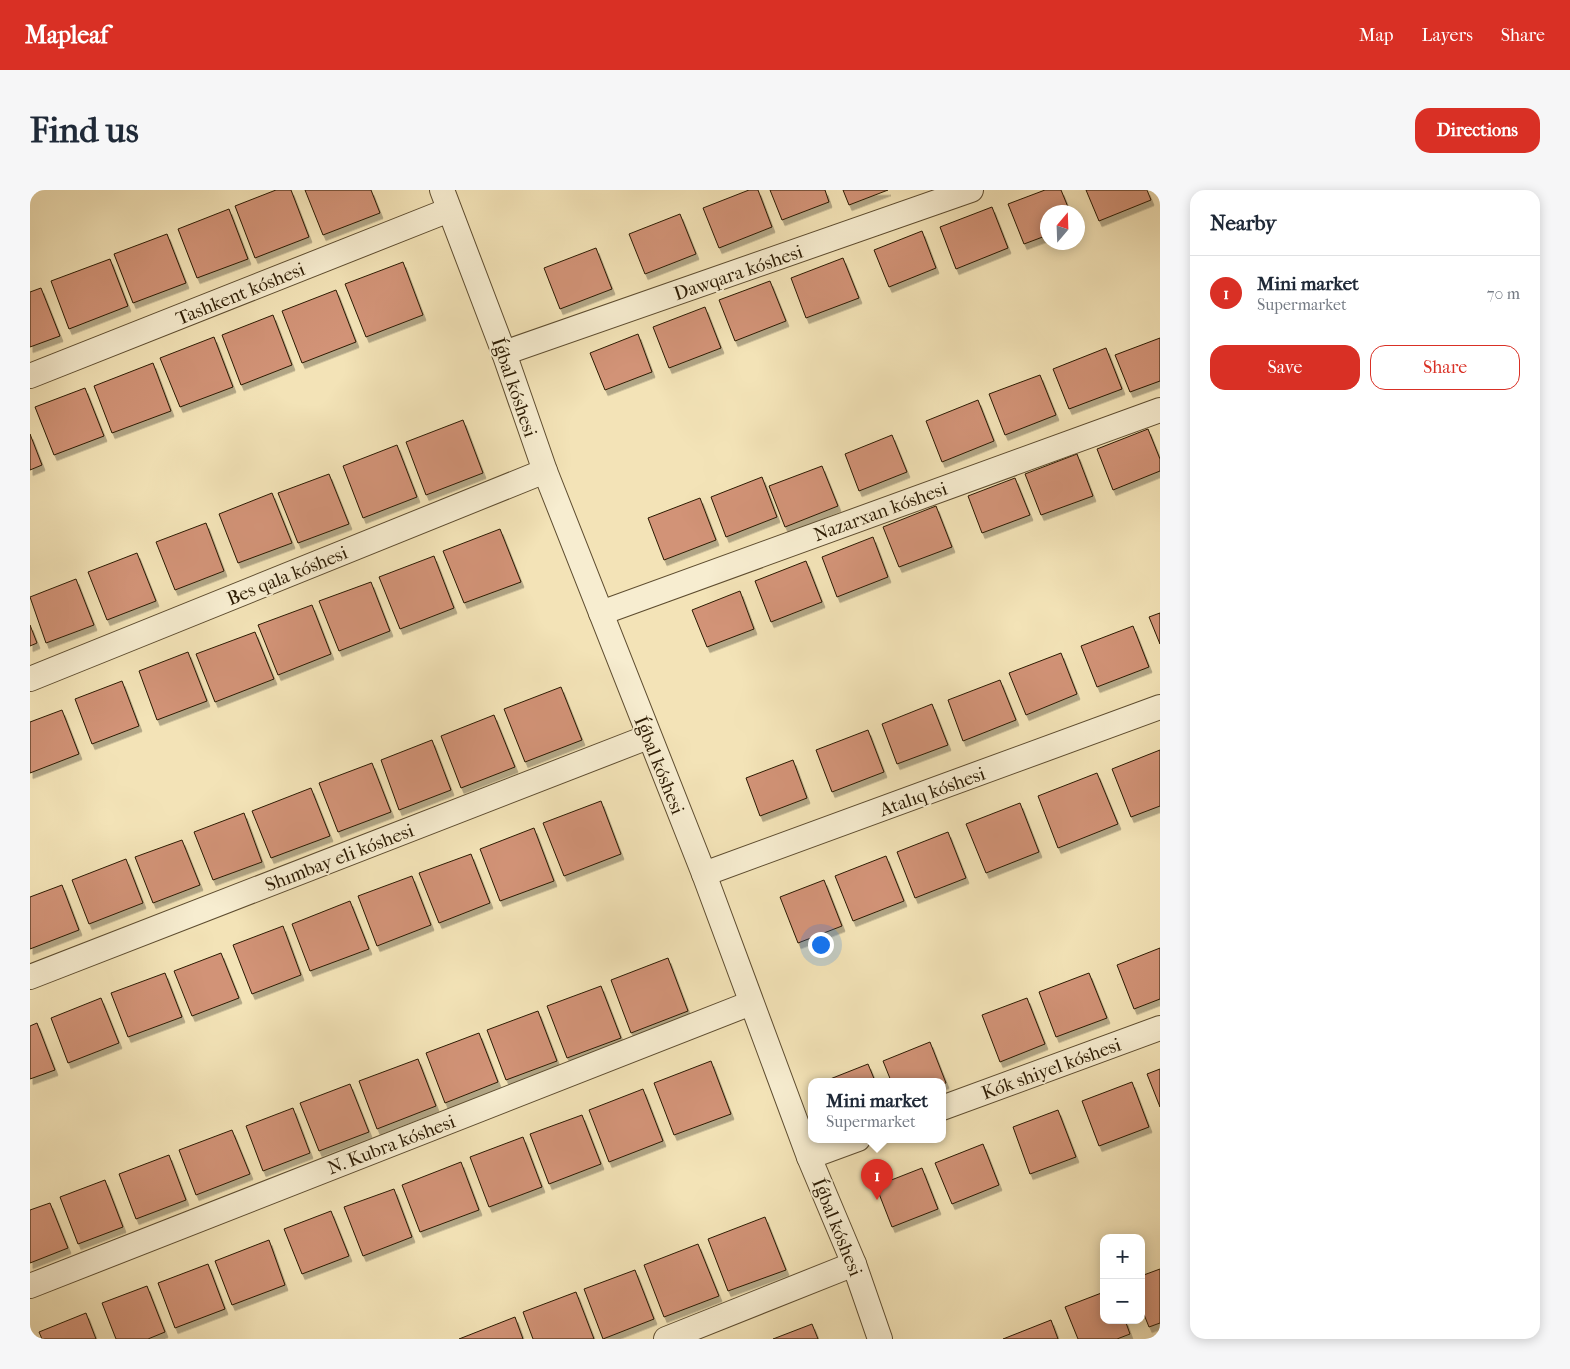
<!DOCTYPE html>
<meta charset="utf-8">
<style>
body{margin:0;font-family:"IM FELL French Canon",serif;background:#f6f6f7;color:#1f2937}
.controls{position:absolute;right:15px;bottom:15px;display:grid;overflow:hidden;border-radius:10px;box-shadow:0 2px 12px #0003}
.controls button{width:45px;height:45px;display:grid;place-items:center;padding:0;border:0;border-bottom:1px solid #e0e1e3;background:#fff;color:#1f2937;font:25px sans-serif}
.compass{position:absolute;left:1010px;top:15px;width:45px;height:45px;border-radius:50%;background:#fff;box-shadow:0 2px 12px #0003;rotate:19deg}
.you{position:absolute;left:790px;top:754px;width:18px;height:18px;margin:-12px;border:4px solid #fff;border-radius:50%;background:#1a73e8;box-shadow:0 0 0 8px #1a73e833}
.badge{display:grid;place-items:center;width:32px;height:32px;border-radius:50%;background:#d93025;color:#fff;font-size:16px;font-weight:700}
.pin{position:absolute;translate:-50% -41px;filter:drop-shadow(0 1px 2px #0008)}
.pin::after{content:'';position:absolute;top:26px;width:18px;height:15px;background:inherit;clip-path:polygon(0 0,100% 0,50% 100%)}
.popup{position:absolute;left:778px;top:888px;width:138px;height:65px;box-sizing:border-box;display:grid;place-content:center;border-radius:10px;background:#fff;filter:drop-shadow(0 1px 4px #0005);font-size:16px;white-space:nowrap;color:#747a83}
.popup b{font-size:19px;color:#1f2937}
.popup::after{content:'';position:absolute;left:50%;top:100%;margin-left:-10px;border:10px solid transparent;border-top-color:#fff}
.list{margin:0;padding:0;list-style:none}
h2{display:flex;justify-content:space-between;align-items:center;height:65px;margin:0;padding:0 20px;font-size:21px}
h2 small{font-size:16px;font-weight:400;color:#747a83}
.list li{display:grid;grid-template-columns:32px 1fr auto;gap:15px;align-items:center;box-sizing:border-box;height:75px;padding:0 20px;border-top:1px solid #e0e1e3}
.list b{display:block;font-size:19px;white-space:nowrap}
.list p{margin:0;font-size:16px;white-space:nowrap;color:#747a83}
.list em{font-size:16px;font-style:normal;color:#747a83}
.actions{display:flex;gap:10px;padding:15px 20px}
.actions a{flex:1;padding:11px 0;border:1px solid #d93025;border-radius:15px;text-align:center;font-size:18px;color:#d93025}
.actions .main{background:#d93025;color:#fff}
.map{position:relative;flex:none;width:1130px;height:1149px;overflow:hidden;border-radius:15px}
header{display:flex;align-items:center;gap:30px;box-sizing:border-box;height:70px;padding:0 25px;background:#d93025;color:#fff}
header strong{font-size:24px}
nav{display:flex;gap:28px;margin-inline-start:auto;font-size:18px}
.intro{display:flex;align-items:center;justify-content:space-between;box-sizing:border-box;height:120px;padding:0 30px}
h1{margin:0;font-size:35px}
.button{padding:12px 22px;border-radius:15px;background:#d93025;color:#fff;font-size:18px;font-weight:700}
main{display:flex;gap:30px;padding:0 30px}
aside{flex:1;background:#fff;border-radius:15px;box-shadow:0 2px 12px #0003}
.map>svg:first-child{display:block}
.building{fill:#d29377;stroke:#2b1a02;filter:url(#shadow)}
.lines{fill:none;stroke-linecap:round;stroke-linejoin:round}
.street-casing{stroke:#5d4c2f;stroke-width:26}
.street{stroke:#f7edd0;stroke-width:24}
.labels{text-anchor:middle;stroke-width:4;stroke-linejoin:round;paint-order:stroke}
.street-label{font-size:19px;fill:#2b1a02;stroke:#f7edd0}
</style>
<header>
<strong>Mapleaf</strong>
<nav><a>Map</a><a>Layers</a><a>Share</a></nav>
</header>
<div class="intro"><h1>Find us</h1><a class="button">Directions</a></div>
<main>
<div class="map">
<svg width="1130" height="1149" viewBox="0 0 1130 1149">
<defs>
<filter id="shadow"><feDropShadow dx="3" dy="5.5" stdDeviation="0" flood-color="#0004"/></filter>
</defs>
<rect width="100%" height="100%" fill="#f3e3b7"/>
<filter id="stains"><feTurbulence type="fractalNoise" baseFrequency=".004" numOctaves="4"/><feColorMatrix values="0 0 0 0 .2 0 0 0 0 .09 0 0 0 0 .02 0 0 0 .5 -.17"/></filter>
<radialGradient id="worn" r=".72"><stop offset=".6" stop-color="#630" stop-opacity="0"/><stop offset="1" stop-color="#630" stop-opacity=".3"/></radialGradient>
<!-- building -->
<g class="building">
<polygon points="246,0 261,0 279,47 225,68 205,16"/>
<polygon points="275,0 341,0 350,23 293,45"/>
<polygon points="719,0 728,0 742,37 689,58 673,18"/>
<polygon points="740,0 795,0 799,12 752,30"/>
<polygon points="813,0 858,0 819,15"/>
<polygon points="1015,0 1031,0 1040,22 1018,22 1018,45 994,54 978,14"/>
<polygon points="1056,0 1117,0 1121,10 1069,31"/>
<polygon points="962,17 978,58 926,79 910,37"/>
<polygon points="199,19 218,69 167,88 148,39"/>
<polygon points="650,24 666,64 615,84 599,44"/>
<polygon points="892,41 906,78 859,97 844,60"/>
<polygon points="137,44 156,93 103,113 84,64"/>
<polygon points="566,58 582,99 530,119 514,78"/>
<polygon points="813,68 829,108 776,128 761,88"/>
<polygon points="80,69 98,116 39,139 21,91"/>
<polygon points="373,72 393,125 336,147 315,94"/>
<polygon points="740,91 756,131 705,151 689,110"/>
<polygon points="11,98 30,146 0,157 0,102"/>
<polygon points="306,100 326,152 272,173 252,121"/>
<polygon points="675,117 691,158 639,178 623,137"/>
<polygon points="243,125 262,175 211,195 192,145"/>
<polygon points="608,144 622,182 575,200 560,163"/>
<polygon points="184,147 203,197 150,217 130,168"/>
<polygon points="1130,148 1130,191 1100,202 1085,165"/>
<polygon points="1076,158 1092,199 1039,219 1023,179"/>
<polygon points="123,173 141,221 82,243 64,196"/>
<polygon points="1010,185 1026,225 975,245 959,204"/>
<polygon points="55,198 74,246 24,265 5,217"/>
<polygon points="948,210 964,251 912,272 896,231"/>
<polygon points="433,230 453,283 396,305 376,252"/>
<polygon points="1118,239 1130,269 1130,281 1083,300 1067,259"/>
<polygon points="0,244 12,275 0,280"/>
<polygon points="862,245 877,282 829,301 815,264"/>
<polygon points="367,255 387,307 333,328 313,276"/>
<polygon points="1047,264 1063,306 1011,325 995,284"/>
<polygon points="792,276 808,316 755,337 739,296"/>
<polygon points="299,284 319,334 268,353 248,303"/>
<polygon points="732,287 747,327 696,347 681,307"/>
<polygon points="985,288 1000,325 952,343 938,306"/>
<polygon points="242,303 262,353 208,373 189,324"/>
<polygon points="670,308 686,350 634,370 618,328"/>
<polygon points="906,316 922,357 869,377 853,337"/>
<polygon points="176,333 194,381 145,400 126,352"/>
<polygon points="470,339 491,392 434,413 413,361"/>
<polygon points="843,347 858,387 807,407 792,367"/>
<polygon points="107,363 126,411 77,430 58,382"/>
<polygon points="404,366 424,418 370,439 349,387"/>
<polygon points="776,371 792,412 741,432 725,391"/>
<polygon points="46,389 64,435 16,453 0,407"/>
<polygon points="341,392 360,441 309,461 289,411"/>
<polygon points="710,401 724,439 677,457 662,420"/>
<polygon points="282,415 301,464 248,485 228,435"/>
<polygon points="1130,423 1130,454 1119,427"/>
<polygon points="0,435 7,453 0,456"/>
<polygon points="1103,436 1119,477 1067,497 1051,456"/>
<polygon points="225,442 244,489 185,512 166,464"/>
<polygon points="158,462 177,511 127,530 109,481"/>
<polygon points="1031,463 1047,504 996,525 979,483"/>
<polygon points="970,490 986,530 933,551 918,510"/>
<polygon points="92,491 109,536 62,554 45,509"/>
<polygon points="531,497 552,550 495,572 474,519"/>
<polygon points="902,514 918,555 867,574 852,534"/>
<polygon points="32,520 49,564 0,583 0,532"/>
<polygon points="464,525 485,577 431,598 411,546"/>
<polygon points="838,540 854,582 802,602 786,560"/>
<polygon points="402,550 421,600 369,620 351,570"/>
<polygon points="1130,560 1130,616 1101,627 1082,579"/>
<polygon points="763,570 777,608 730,626 716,588"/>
<polygon points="342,573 361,622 308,642 289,593"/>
<polygon points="1067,583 1088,634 1028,658 1008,606"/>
<polygon points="281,598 300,646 241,668 222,621"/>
<polygon points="571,611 591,664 534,686 513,633"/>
<polygon points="990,613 1009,662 956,683 936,634"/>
<polygon points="214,623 232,672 183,690 164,642"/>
<polygon points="504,638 524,691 470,711 450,659"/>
<polygon points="918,642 936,688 885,708 867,662"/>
<polygon points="152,650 170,695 123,713 105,667"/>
<polygon points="441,664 460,713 409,733 389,683"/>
<polygon points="856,666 874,711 823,731 805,686"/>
<polygon points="96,669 113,713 59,734 42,690"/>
<polygon points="382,686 401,735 347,756 328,706"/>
<polygon points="794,690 812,736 768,753 750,707"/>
<polygon points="32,695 49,740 0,759 0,707"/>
<polygon points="320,711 339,759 280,781 262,734"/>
<polygon points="253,736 271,785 222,804 203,755"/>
<polygon points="1130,758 1130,809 1104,819 1087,775"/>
<polygon points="191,763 209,808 162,826 144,781"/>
<polygon points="638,768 658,821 601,843 581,790"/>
<polygon points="135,783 152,827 98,847 81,803"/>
<polygon points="1059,783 1077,828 1026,847 1009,802"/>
<polygon points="571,796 591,848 537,868 517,816"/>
<polygon points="71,808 89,853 38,873 21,828"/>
<polygon points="997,808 1015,854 970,872 952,825"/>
<polygon points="508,821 527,871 476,890 457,840"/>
<polygon points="7,833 25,880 0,889 0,836"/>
<polygon points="449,843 468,892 415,913 396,863"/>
<polygon points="900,852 916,893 912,894 912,891 861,891 853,871"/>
<polygon points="388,869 406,916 347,939 329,891"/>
<polygon points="681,871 701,924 644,945 624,893"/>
<polygon points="838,874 845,891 795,891"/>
<polygon points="1130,879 1130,917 1117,884"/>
<polygon points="1102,892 1119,937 1069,956 1052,911"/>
<polygon points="320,894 339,942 289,961 270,913"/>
<polygon points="613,899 633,951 579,972 559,920"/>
<polygon points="263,918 280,963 233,981 216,936"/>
<polygon points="1028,920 1046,967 1000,984 983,937"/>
<polygon points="552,925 571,974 519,994 500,944"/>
<polygon points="202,940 220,984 166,1005 149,960"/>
<polygon points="493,947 512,997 459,1017 440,967"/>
<polygon points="953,954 969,995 922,1014 905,973"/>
<polygon points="139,965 156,1010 106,1029 89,984"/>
<polygon points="431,972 449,1020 390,1042 372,995"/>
<polygon points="892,978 908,1019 862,1037 846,996"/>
<polygon points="75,990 93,1037 48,1054 30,1007"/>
<polygon points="364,999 382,1047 333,1066 314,1017"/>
<polygon points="20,1013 38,1058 0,1073 0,1020"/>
<polygon points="301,1021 319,1066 272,1084 254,1039"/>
<polygon points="735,1027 756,1080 698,1101 678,1049"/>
<polygon points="239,1050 255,1095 202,1115 185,1071"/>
<polygon points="668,1054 689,1106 634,1127 614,1075"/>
<polygon points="178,1074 195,1119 145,1138 128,1093"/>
<polygon points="1130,1079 1130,1133 1119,1137 1111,1117 1111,1086"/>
<polygon points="605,1080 624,1129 573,1149 554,1099"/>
<polygon points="117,1096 135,1142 118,1149 86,1149 72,1113"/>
<polygon points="546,1102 564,1149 503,1149 493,1122"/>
<polygon points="1074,1102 1074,1130 1095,1130 1100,1144 1087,1149 1048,1149 1035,1117"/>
<polygon points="56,1123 66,1149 12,1149 9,1142"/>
<polygon points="485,1127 493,1149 429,1149"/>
<polygon points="1021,1130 1028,1149 973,1149"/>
<polygon points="782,1134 788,1149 743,1149"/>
</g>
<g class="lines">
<!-- street casing -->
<g class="street-casing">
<g id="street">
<polyline points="412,0 474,163 515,281 674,684 779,967 824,1074 850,1149"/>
<polyline points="474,163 941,0"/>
<polyline points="0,186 419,20"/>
<polyline points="571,423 1130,220"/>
<polyline points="0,489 515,281"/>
<polyline points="674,684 1130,517"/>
<polyline points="0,787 618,547"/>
<polyline points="912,918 1130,838"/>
<polyline points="779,967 828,949"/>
<polyline points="0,1096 721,813"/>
<polyline points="636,1149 824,1074"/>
</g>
</g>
<!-- street -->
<use href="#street" class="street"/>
</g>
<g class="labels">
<!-- street labels -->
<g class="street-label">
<text transform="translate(708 82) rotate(-19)" y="7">Dawqara kóshesi</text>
<text transform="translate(210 103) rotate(-22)" y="7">Tashkent kóshesi</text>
<text transform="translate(485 197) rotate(71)" y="7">Íǵbal kóshesi</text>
<text transform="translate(850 321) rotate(-20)" y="7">Nazarxan kóshesi</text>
<text transform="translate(257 385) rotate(-22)" y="7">Bes qala kóshesi</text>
<text transform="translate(630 575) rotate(68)" y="7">Íǵbal kóshesi</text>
<text transform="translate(902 601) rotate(-20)" y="7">Atalıq kóshesi</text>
<text transform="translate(309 667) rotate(-21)" y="7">Shımbay eli kóshesi</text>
<text transform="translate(1021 878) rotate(-20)" y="7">Kók shiyel kóshesi</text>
<text transform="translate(361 954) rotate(-21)" y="7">N. Kubra kóshesi</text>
<text transform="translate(808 1037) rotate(68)" y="7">Íǵbal kóshesi</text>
</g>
</g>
<rect width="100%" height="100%" filter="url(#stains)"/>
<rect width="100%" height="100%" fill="url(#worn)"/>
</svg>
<div class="controls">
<button>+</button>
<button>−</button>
</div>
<svg class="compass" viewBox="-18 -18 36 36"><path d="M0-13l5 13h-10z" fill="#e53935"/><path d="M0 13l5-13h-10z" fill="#747a83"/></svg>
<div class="you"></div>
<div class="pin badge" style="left:847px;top:1010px">1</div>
<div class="popup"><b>Mini market</b>Supermarket</div>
</div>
<aside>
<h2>Nearby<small></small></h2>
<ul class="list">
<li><span class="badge">1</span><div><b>Mini market</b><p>Supermarket</p></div><em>70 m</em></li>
</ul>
<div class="actions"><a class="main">Save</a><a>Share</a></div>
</aside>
</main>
